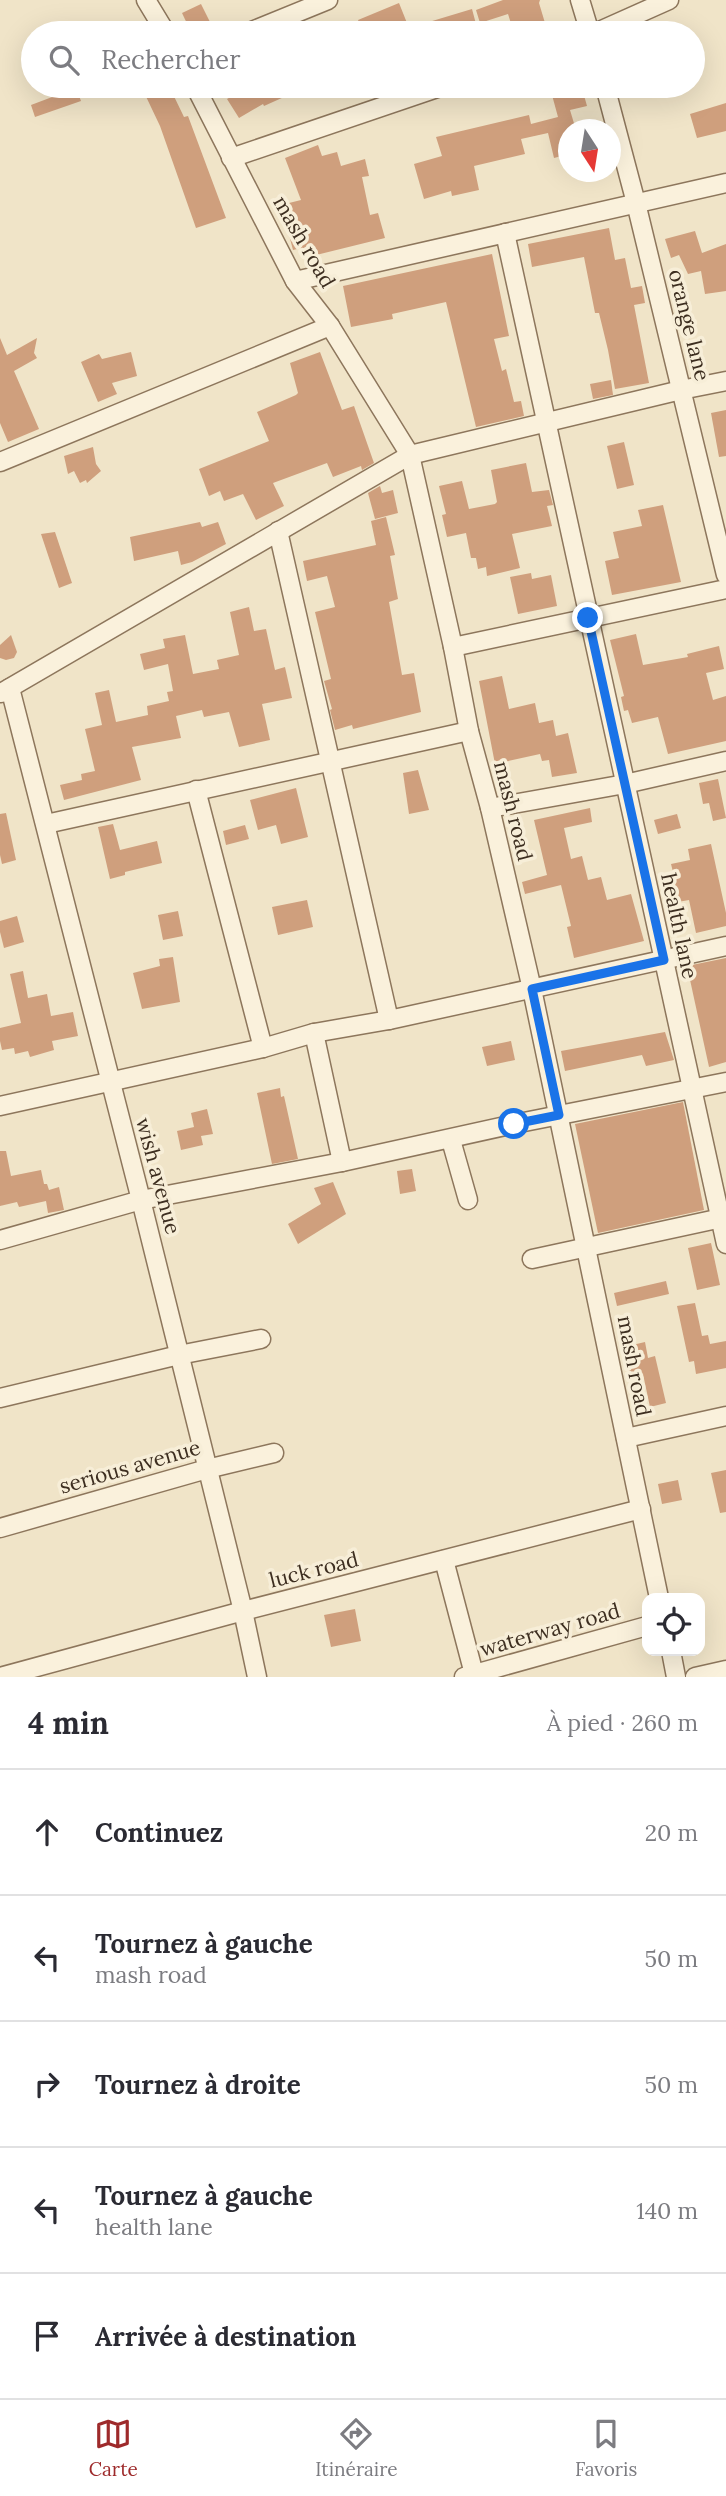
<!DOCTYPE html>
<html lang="fr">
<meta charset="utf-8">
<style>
body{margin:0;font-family:Lora,serif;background:#f7f7f7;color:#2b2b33}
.controls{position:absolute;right:21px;bottom:21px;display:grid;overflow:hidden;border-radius:14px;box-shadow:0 7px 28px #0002}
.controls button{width:63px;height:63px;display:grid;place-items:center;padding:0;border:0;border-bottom:2px solid #e1e1e2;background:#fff;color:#2b2b33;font:35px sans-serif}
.compass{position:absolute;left:558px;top:119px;width:63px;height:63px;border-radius:50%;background:#fff;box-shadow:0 7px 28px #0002;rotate:168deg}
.stop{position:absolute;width:21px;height:21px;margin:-16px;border:5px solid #1a73e8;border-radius:50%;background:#fff}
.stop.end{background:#1a73e8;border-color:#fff;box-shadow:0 2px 7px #0008}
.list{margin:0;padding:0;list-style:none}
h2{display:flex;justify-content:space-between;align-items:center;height:91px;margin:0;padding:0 28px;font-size:30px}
h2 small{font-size:23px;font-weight:400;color:#7c7c81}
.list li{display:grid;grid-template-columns:46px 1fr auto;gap:21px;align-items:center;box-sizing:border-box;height:126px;padding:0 28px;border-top:2px solid #e1e1e2}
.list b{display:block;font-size:26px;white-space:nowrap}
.list p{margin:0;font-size:23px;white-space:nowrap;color:#7c7c81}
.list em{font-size:23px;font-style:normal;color:#7c7c81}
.icon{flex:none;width:38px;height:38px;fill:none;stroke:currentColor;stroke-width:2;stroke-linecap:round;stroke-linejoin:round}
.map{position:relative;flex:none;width:726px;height:1677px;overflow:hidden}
.search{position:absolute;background:#fff;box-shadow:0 7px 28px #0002;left:21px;right:21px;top:21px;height:77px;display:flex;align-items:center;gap:18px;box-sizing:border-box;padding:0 24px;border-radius:38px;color:#7c7c81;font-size:26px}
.sheet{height:721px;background:#fff}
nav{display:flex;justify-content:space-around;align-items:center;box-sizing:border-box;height:98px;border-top:2px solid #e1e1e2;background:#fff;font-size:19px;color:#7c7c81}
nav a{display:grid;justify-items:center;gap:4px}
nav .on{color:#9e2a2b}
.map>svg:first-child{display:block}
.building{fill:#cf9f7d}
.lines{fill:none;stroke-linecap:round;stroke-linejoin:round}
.minor-casing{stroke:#8d765c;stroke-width:21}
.minor{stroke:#faf1dc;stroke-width:18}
.route{stroke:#1a73e8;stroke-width:9}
.labels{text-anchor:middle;stroke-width:7;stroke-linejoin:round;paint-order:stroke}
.street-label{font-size:21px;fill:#3d2e20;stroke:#f7eed8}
</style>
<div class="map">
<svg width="726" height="1677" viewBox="0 0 726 1677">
<rect width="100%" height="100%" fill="#f0e4c8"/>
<!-- building -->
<g class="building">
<polygon points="503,0 540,0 539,3 548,33 514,33 508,14 480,23 476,10"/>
<polygon points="399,3 409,28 472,9 476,24 447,33 363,33 358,20"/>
<polygon points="201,4 210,22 191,32 182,13"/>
<polygon points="141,86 169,86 184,117 188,116 226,218 196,228 160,126"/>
<polygon points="238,86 279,86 284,97 264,106 263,104 239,118 227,99 241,91"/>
<polygon points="76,88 81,101 35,117 31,105"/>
<polygon points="582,88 587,106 570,110 576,130 569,130 569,154 554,158 548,133 521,139 525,154 474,166 479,190 452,196 451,191 424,199 414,164 442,156 436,137 529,115 531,124 558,117 552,95"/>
<polygon points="726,103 726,131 697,138 690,114"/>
<polygon points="318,145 322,156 337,152 341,166 365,159 369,176 362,177 370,215 378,213 385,238 304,258 301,248 293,250 281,205 301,200 285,158"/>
<polygon points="609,228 615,260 625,258 631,288 642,286 645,303 634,305 649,383 615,389 608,350 599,313 595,313 584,257 532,267 528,244"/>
<polygon points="695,231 702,253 726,244 726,291 705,294 701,271 688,274 679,255 671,258 665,239"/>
<polygon points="492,254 509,336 494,339 502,371 506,369 514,402 521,401 524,416 476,427 446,302 392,314 393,319 351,327 343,286"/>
<polygon points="0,338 7,355 37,338 34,353 37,358 14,371 39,429 8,442 0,423"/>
<polygon points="131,352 137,376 112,383 117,394 98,402 81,362 99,354 102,359"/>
<polygon points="320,352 342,410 354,406 374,463 362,470 361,466 333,477 327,463 273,483 284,506 256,520 243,494 224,501 220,491 209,496 199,469 269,441 257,412 296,395 298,393 290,363"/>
<polygon points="611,380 613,395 593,399 590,384"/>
<polygon points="726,410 726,456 719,457 711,413"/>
<polygon points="624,442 634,485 617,489 607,446"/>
<polygon points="93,447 96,464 101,471 87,483 86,480 80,483 74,471 68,474 64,456"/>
<polygon points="526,463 532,492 549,490 553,505 547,506 552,526 512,534 520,568 487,576 486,567 478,569 476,558 471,558 466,533 447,537 442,515 446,514 439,486 462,481 469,509 495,504 497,502 491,470"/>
<polygon points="380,486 382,493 393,490 398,513 375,519 368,493"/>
<polygon points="663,505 681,582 612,595 605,561 619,558 613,532 642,526 638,510"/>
<polygon points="386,517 395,555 390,556 398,599 389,602 402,675 414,673 421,712 353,729 352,725 335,730 330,710 332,709 324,681 331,679 315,612 335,607 327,576 307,581 303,561 376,545 371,521"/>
<polygon points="200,522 202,527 218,522 226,544 192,562 181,565 178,551 134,561 130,537"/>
<polygon points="55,532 72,583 59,588 41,534"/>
<polygon points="531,573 532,579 551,575 557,606 518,614 510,577"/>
<polygon points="249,607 254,631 266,629 275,670 285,667 292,698 262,704 270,740 239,747 229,712 204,717 202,710 176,716 181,738 132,747 141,780 64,800 60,785 82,780 81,774 95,771 85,729 102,725 95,693 109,690 116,722 148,715 147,706 169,701 167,692 173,691 168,664 144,670 140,654 165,648 163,639 185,635 193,674 219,669 217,660 239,655 230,612"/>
<polygon points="636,634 643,665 688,657 687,654 719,646 724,669 706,673 713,700 726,696 726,741 668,754 658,717 632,723 628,710 624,711 621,697 624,696 610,640"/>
<polygon points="11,635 17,652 14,658 6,660 0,658 0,645"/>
<polygon points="502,676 509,709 535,703 539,723 553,720 556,736 568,733 577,773 552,777 549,760 542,761 540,754 495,764 479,681"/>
<polygon points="418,770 429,810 409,814 403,773"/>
<polygon points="718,779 726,818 713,821 709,803 703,804 699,783"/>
<polygon points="296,788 308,837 281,844 276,825 258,830 250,800"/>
<polygon points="590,808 592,822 564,828 571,859 582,856 588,880 601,877 607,900 631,894 644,941 574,958 567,927 571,926 561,885 525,894 522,882 547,875 534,820"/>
<polygon points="6,813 16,860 2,864 0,855 0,814"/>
<polygon points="677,814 681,828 658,834 654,820"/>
<polygon points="113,824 120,850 157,841 162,863 125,872 125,875 110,879 98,827"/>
<polygon points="245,825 249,839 226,845 223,831"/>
<polygon points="711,844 726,913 726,926 696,933 689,900 672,903 668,881 675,880 671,864 690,860 688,849"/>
<polygon points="307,900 313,927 278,935 272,907"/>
<polygon points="178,911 183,936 163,940 158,915"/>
<polygon points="17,916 24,942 4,948 0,932 0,921"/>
<polygon points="173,957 180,1002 142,1009 133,973 160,966 159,959"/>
<polygon points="726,958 726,1062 709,1067 687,966"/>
<polygon points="23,971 28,998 47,994 51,1016 73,1012 78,1036 52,1041 54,1050 30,1057 28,1051 15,1054 14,1048 2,1050 0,1041 0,1028 21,1023 10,974"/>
<polygon points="665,1032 674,1060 646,1066 642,1055 565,1071 561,1051"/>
<polygon points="511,1041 515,1060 487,1066 482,1047"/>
<polygon points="280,1088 281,1097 284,1096 298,1159 272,1164 257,1093"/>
<polygon points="683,1102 704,1210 598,1233 575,1124"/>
<polygon points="207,1109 213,1134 201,1136 203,1145 181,1150 177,1131 194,1127 191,1113"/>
<polygon points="0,1151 6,1151 11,1176 41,1170 44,1184 47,1184 49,1190 59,1187 64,1210 48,1213 46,1201 19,1207 17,1202 0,1206"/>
<polygon points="412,1169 416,1191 400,1194 397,1171"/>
<polygon points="333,1182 346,1214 298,1244 288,1224 321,1204 314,1188"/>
<polygon points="711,1243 720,1285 697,1290 688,1248"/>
<polygon points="666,1281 669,1294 617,1306 614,1293"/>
<polygon points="695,1303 702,1336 708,1335 710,1344 726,1341 726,1368 696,1374 694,1361 689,1362 677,1306"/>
<polygon points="645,1342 648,1358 655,1356 666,1403 650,1407 643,1374 630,1377 624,1347"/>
<polygon points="726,1470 726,1512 720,1513 711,1473"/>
<polygon points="678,1480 682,1500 662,1504 658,1484"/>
<polygon points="355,1609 361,1641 331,1647 324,1615"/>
</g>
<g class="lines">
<!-- minor casing -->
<g class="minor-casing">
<g id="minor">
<polyline points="146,0 166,33"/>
<polyline points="580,0 590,33"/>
<polyline points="247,33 328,0"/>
<polyline points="595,33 669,0"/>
<polyline points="195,86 295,281 330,326 410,455 453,647 469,731 490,808 532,989 659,1598"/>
<polyline points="605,86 636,203 726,575"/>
<polyline points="231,158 443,86"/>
<polyline points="505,233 726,1244"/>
<polyline points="295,281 726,183"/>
<polyline points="0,462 330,326"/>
<polyline points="278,531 389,1020"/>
<polyline points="453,647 726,589"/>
<polyline points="10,688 141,1200 243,1611 257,1677"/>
<polyline points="1,693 410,455 681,390 726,381"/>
<polyline points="196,790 263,1048"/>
<polyline points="490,808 625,784 726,761"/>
<polyline points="46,824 469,731"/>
<polyline points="314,1033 342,1162"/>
<polyline points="0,1106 263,1048 314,1033 389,1020 726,946"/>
<polyline points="451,1140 468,1200"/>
<polyline points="0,1240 141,1200 342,1162 514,1124 726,1082"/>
<polyline points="532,1259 726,1217"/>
<polyline points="0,1398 179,1355 261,1339"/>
<polyline points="626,1438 726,1416"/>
<polyline points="0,1528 207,1469 274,1453"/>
<polyline points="444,1560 474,1674"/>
<polyline points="671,1651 676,1677"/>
<polyline points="0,1677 243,1611 641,1509"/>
<polyline points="464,1677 647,1626"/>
<polyline points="695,1677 726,1670"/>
</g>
</g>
<!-- minor -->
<use href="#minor" class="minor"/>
</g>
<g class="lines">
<!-- route -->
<polyline class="route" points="514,1124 559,1115 532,989 664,960 588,618"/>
</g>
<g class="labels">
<!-- street labels -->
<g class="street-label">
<text transform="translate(304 242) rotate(60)" y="7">mash road</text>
<text transform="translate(689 325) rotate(76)" y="7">orange lane</text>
<text transform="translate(513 811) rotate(76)" y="7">mash road</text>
<text transform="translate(679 926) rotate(78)" y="7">health lane</text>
<text transform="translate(158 1176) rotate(75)" y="7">wish avenue</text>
<text transform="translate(634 1366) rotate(79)" y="7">mash road</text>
<text transform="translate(130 1467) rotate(-16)" y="7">serious avenue</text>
<text transform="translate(314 1570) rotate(-14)" y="7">luck road</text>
<text transform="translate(550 1630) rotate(-16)" y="7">waterway road</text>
</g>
</g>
</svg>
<div class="controls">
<button><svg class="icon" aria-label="locate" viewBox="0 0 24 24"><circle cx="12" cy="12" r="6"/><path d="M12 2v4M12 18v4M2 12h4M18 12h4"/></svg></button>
</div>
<svg class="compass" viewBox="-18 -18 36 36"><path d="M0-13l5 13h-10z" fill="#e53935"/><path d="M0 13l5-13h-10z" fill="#7c7c81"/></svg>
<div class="stop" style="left:514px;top:1124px"></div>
<div class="stop end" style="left:588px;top:618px"></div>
<div class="search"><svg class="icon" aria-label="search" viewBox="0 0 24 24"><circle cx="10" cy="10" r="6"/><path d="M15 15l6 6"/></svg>Rechercher</div>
</div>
<section class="sheet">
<h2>4 min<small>À pied · 260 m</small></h2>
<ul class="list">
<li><svg class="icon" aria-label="ahead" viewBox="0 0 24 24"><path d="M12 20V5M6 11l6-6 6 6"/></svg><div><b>Continuez</b></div><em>20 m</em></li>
<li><svg class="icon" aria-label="left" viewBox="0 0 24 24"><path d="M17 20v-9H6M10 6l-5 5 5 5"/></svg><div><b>Tournez à gauche</b><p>mash road</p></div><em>50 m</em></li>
<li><svg class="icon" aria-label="right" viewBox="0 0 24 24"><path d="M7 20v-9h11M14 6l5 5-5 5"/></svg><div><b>Tournez à droite</b></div><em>50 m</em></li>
<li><svg class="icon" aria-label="left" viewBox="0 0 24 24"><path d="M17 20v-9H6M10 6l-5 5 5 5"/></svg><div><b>Tournez à gauche</b><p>health lane</p></div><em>140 m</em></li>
<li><svg class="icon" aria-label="arrive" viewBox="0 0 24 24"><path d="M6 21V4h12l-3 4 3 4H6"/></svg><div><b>Arrivée à destination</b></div></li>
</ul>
</section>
<nav>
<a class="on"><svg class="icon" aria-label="map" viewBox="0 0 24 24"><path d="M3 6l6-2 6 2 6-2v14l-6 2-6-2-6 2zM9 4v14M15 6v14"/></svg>Carte</a>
<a><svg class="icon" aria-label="directions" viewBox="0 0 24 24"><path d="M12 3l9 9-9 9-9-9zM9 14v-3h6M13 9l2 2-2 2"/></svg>Itinéraire</a>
<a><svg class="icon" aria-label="saved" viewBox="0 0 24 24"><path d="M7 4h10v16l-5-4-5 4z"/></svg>Favoris</a>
</nav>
